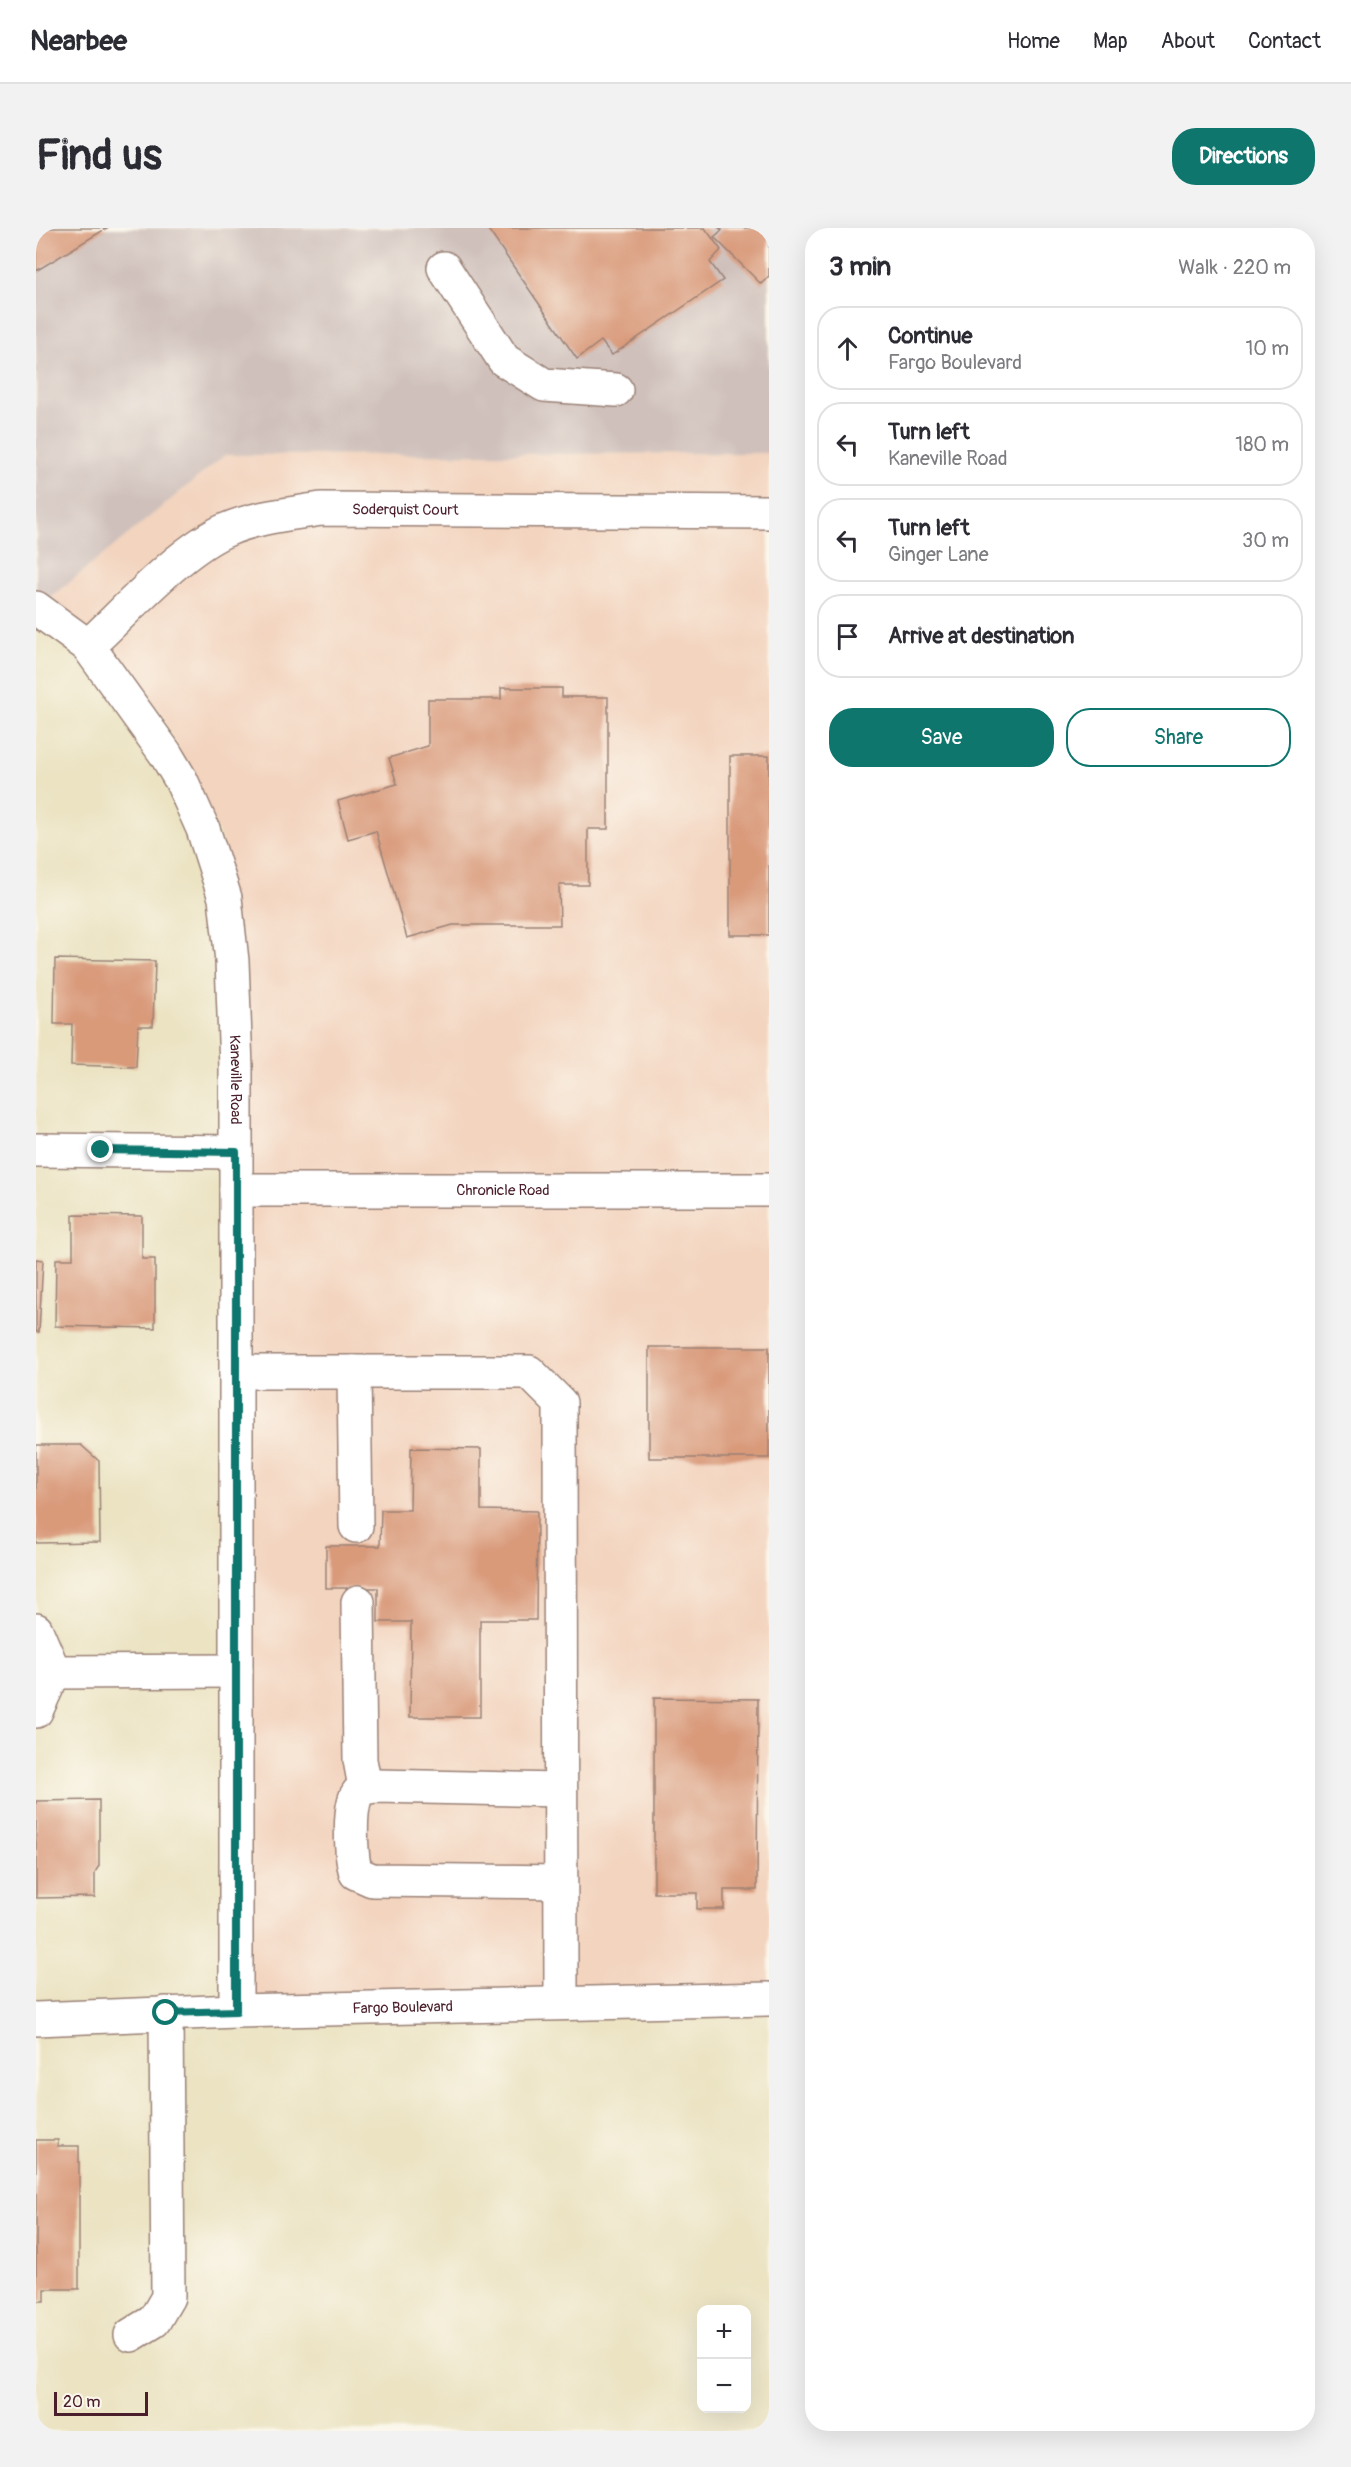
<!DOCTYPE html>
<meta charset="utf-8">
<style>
body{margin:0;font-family:Pangolin,sans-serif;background:#f2f2f3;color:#2b2b33}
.controls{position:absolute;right:18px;bottom:18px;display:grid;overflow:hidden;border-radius:12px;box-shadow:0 6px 24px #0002}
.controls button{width:54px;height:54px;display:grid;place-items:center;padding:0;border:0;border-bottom:2px solid #e1e1e2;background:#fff;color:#2b2b33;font:30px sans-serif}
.scale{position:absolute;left:18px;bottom:15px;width:94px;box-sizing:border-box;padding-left:6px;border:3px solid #4a1f2b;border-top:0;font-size:16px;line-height:21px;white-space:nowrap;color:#4a1f2b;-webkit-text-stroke:4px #fbf7ec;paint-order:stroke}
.stop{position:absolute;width:18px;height:18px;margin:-14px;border:4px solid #0f766e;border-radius:50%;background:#fff}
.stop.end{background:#0f766e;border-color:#fff;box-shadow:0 2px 6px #0008}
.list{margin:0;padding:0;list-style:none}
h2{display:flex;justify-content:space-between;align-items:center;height:78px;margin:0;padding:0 24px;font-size:26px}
h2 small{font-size:20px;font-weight:400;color:#7c7c81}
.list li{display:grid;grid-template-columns:39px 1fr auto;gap:18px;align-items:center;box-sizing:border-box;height:84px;margin:0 12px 12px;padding:0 12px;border:2px solid #e1e1e2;border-radius:24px}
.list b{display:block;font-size:22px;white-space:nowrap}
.list p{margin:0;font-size:20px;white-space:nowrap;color:#7c7c81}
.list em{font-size:20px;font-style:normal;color:#7c7c81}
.actions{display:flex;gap:12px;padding:18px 24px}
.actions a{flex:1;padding:14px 0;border:2px solid #0f766e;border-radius:24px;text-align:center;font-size:21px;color:#0f766e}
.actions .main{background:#0f766e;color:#fff}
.icon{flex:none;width:33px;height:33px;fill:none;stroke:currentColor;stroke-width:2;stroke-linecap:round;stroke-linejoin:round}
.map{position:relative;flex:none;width:733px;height:2203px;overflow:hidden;border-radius:24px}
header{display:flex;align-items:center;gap:36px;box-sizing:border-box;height:84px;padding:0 30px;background:#fff;border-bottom:2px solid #e1e1e2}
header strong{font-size:28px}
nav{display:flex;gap:33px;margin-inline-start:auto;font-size:21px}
.intro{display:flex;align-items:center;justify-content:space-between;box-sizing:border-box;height:144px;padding:0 36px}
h1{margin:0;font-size:42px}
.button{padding:15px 27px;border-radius:24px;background:#0f766e;color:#fff;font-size:21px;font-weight:700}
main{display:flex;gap:36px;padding:0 36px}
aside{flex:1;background:#fff;border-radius:24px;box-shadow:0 6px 24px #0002}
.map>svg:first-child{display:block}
.built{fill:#f3d4bf}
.industrial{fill:#cfc0bb}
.building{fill:#d99a7a}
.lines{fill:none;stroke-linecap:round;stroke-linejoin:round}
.minor-casing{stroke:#9a8176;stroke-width:36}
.major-casing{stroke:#9a8176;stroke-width:36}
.minor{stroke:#fff;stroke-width:33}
.major{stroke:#fff;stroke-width:33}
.route{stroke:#0f766e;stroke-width:8}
.labels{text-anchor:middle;stroke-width:6;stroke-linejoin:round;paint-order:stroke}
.street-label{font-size:15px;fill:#4a1f2b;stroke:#fbf7ec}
</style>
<header>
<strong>Nearbee</strong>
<nav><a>Home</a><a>Map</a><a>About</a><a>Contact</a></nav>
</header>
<div class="intro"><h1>Find us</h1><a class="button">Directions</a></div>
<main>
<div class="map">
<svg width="733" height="2203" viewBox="0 0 733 2203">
<rect width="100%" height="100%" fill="#fbf7ec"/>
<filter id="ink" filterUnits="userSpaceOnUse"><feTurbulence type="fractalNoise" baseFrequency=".0167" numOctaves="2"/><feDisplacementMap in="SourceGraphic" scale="12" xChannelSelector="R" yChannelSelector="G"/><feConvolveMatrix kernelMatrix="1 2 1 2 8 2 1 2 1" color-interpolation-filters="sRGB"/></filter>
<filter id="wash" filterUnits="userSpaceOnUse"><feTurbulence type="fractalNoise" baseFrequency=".008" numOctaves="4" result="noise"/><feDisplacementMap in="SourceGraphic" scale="24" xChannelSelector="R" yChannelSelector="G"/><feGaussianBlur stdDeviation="1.35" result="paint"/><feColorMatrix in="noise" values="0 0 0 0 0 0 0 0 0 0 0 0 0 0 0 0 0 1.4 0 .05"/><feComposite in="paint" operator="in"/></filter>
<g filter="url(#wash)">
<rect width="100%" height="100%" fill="#ebe3c2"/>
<!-- built -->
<polygon class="built" points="733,225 733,1765 213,1774 189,618 128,491 11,373 189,227"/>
<!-- industrial -->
<polygon class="industrial" points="0,0 733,0 733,225 189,227 11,373 0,366"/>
<g id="blocks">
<!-- building -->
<g class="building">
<polygon points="0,0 71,0 0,43"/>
<polygon points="451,0 669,0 685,22 674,34 687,52 576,127 565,113 541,131"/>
<polygon points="683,0 733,0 733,48 725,56 678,9 686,2"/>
<polygon points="465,460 526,460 526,469 572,469 572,601 552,601 552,657 523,657 524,697 417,697 371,710 340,603 312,611 302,573 361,556 353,530 392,518 392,471 465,471"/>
<rect x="694" y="528" width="39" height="179"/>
<polygon points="19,731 119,733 117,798 102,798 100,839 35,837 36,796 18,796"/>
<polygon points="37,987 106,988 106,1031 119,1031 119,1100 19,1098 20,1031 37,1031"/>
<polygon points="0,1031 7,1032 3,1104 0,1104"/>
<rect x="613" y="1119" width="120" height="111"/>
<polygon points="0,1217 45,1217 63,1233 64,1314 0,1315"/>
<polygon points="375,1220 445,1221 445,1282 501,1283 500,1392 444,1392 444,1489 374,1489 375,1394 342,1394 342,1360 290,1360 290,1318 344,1318 345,1282 374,1282"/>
<polygon points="618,1470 722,1471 721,1662 688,1662 688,1681 661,1681 661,1665 618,1665"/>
<polygon points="63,1572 63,1638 59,1644 59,1669 0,1670 0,1573"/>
<polygon points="0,1912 22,1912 22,1918 43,1918 43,2061 8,2061 8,2073 0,2073"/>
</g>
</g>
</g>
<g filter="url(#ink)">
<use href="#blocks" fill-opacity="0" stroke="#9a8176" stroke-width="1.5"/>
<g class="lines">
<!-- minor casing -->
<g class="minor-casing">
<g id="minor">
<polyline points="408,40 468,132 508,157 580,162"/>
<path id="s1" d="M52,418C90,383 144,322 190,302C219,289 254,286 285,281L733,284"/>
<polyline points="0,922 200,924"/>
<path id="s2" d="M200,962H733"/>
<polyline points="200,1144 493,1144 524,1175 525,1775"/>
<polyline points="318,1144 320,1298"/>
<polyline points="322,1374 324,1532 329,1559"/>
<polyline points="0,1402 18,1444 0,1483"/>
<polyline points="18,1444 200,1443"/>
<path d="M524,1562L340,1558C333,1559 327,1559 322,1565C312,1576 315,1630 320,1645L336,1652L524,1654"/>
<polyline points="0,1791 200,1783"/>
<polyline points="95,2107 118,2093 132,2069 130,1785"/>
</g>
</g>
<!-- major casing -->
<g class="major-casing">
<g id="major">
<path id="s3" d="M0,380L52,418L129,525L145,552L167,601L189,670L196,733L200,839V1783L733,1771"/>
</g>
</g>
<!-- minor -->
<use href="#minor" class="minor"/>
<!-- major -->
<use href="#major" class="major"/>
</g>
</g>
<g class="lines" filter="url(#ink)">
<!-- route -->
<polyline class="route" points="65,922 200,924 200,1783 130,1785"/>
</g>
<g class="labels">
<!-- street labels -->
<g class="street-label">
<text dy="5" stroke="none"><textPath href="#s1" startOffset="363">Soderquist Court</textPath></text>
<text dy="5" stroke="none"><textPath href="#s3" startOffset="536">Kaneville Road</textPath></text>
<text dy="5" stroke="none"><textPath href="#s2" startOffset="267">Chronicle Road</textPath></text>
<text dy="5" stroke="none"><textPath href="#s3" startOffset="1634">Fargo Boulevard</textPath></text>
</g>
</g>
</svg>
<div class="controls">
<button>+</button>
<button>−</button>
</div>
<div class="scale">20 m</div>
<div class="stop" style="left:130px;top:1785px"></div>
<div class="stop end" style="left:65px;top:922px"></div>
</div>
<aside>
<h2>3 min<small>Walk · 220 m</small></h2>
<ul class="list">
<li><svg class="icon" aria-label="ahead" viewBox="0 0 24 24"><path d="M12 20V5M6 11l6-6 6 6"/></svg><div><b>Continue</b><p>Fargo Boulevard</p></div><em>10 m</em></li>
<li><svg class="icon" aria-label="left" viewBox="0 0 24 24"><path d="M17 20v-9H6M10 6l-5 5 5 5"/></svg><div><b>Turn left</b><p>Kaneville Road</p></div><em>180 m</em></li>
<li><svg class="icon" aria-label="left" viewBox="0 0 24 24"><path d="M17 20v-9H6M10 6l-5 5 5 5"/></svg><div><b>Turn left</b><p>Ginger Lane</p></div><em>30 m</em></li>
<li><svg class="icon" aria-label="arrive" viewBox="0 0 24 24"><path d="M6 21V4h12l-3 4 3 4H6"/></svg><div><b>Arrive at destination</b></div></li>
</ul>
<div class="actions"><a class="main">Save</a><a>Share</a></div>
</aside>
</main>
